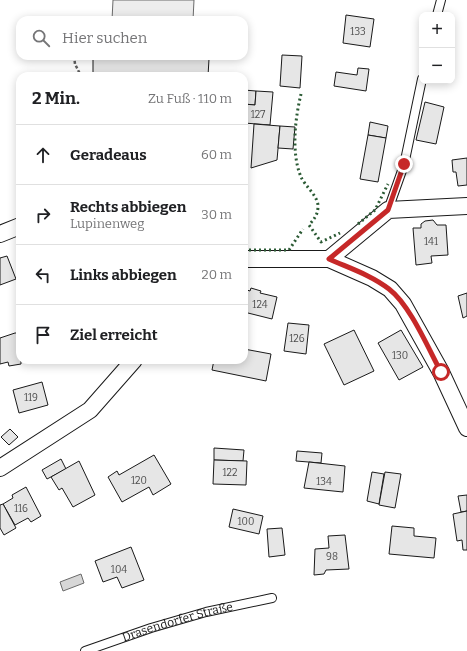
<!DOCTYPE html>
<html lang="de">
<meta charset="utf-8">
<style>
body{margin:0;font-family:Bitter,serif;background:#f2f2f2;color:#202124}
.controls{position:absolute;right:12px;top:12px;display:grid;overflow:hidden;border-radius:8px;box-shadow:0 2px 10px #0003}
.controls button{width:36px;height:36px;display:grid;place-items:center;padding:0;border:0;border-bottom:1px solid #e0e0e0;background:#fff;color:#202124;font:20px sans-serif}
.stop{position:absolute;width:12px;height:12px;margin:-9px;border:3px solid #c62828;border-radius:50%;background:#fff}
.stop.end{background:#c62828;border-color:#fff;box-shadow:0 1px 4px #0008}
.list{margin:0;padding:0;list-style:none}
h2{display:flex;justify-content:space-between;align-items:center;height:52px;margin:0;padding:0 16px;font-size:17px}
h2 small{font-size:13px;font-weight:400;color:#757577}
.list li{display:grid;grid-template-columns:26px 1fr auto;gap:12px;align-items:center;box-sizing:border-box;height:60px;padding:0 16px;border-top:1px solid #e0e0e0}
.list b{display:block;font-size:15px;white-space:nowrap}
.list p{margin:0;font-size:13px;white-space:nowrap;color:#757577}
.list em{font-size:13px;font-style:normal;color:#757577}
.icon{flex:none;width:22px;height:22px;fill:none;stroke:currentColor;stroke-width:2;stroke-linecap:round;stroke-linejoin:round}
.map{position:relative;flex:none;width:467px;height:651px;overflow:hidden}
.search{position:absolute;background:#fff;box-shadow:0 2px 10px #0003;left:16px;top:16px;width:232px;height:44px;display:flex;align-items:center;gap:10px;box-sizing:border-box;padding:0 14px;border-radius:12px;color:#757577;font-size:15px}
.panel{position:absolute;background:#fff;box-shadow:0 2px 10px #0003;left:16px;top:72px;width:232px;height:292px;border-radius:12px}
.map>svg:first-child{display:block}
.built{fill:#ededed;stroke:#6a6a6a}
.water{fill:#d7d7d7;stroke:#6a6a6a}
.building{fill:#e6e6e6;stroke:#1a1a1a}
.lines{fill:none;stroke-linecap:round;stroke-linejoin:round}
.lane-casing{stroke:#1a1a1a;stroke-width:10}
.street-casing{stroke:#1a1a1a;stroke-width:18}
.path{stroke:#5f5f5f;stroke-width:2.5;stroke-dasharray:3 2;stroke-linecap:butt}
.lane{stroke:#fff;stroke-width:8}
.street{stroke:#fff;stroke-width:16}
.hedge{stroke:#2b5a34;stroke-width:3;stroke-dasharray:2 3;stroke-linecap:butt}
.route{stroke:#c62828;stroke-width:5}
.labels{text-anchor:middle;stroke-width:3;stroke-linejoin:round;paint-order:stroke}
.number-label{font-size:10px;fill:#4d4d4d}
.street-label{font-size:12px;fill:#1a1a1a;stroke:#fff}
</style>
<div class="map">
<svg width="467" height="651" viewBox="0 0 467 651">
<rect width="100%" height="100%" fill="#fff"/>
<!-- built -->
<polygon class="built" points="113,0 194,0 193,20 112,20"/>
<!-- water -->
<polygon class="water" points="81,574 84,583 63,591 60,582"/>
<!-- building -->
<g class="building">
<polygon points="346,15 374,19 370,47 343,43"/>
<polygon points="282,55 302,56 300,88 280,86"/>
<polygon points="93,56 193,56 193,58 209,59 208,76 93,76"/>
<polygon points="358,68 369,69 366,91 334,86 336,72 357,75"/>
<polygon points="244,90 256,91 255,105 244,104"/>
<polygon points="256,91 273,92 270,125 244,123 244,104 255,105"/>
<polygon points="425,102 444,107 436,144 416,140"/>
<polygon points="370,122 388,126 386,138 368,135"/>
<polygon points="254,124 280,126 277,160 251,168"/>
<polygon points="280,126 295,127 293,149 278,148"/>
<polygon points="368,135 386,138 378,182 360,179"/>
<polygon points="467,158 467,185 458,186 456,172 453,172 452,160"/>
<polygon points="433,220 437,225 446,225 448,255 431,256 432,263 416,265 413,228 421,228 421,224 425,221"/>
<polygon points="7,256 16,279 0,285 0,258"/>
<polygon points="251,288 261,291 260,293 277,297 272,319 244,312 244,289 250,291"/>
<polygon points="467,293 467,316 463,318 458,296"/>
<polygon points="288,323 309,325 306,354 284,351"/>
<polygon points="354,330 374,371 344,385 324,344"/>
<polygon points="401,330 423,367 399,380 378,343"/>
<polygon points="15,333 20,333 21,364 9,366 8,362 0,364 0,338"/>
<polygon points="244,349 271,354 266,381 212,370 214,360 244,360"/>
<polygon points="42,382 48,405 19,413 13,390"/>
<polygon points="10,429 18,437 9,445 1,437"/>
<polygon points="214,448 244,450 243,461 214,460"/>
<polygon points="297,451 322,453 321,463 296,461"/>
<polygon points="154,455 171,484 153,495 149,487 122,502 108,477 117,471 119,475"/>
<polygon points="61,459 66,469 47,479 42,470"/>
<polygon points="214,460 247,461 246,485 213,484"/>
<polygon points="79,461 95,495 73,507 62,488 59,490 51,477"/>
<polygon points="309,462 345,466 343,492 304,488"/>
<polygon points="372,472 384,474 379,504 367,501"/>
<polygon points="385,472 401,474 395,508 379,505"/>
<polygon points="26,487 41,516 31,522 28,518 15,525 3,504 13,498 12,495"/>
<polygon points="467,495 467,511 461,512 458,496"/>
<polygon points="3,504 16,528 4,535 0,528 0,505"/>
<polygon points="233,509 263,516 259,534 229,527"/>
<polygon points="467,511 467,550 463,550 462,540 457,541 453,514"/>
<polygon points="392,526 414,528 414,536 436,538 434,558 389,554"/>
<polygon points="282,528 285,555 269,557 267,529"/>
<polygon points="345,535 349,569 326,570 324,574 314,575 315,549 329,548 328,536"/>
<polygon points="131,547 144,580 122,588 117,577 103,582 95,561"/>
</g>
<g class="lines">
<!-- lane casing -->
<g class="lane-casing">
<g id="lane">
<polyline points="437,15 441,0"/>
<polyline points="388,210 404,165 422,79"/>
<path id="s1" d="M85,651L151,628L206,612L272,598"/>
</g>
</g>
<!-- street casing -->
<g class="street-casing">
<g id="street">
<polyline points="0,234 20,226"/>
<polyline points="244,259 329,259 372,278 390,289 403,304 441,372 467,428"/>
<polyline points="329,259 388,210 467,206"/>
<polyline points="0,468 90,410 134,360"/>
</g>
</g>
<!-- path -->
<polyline class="path" points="74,56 75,64 81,76"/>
<!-- lane -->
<use href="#lane" class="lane"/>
<!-- street -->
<use href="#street" class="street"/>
<!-- hedge -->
<g class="hedge">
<path d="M301,94C295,119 291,153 301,177C305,186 318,196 318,206C318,215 314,219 309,225L321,242L340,233"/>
<polyline points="358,224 375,210 388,184"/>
<polyline points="244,250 289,250 303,229"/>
</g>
</g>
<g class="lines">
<!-- route -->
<path class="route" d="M404,164L388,210L329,259C349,268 371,275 389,289C410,305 428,348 441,372"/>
</g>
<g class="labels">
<!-- number labels -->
<g class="number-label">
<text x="358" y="35">133</text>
<text x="258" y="118">127</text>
<text x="431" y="245">141</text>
<text x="260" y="308">124</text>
<text x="297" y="342">126</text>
<text x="400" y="359">130</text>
<text x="31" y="401">119</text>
<text x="230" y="476">122</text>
<text x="139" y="484">120</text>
<text x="324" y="485">134</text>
<text x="21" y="512">116</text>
<text x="246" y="525">100</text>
<text x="332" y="560">98</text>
<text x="119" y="573">104</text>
</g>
<!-- street labels -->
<g class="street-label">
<text dy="4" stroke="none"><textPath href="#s1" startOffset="97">Drasendorfer Straße</textPath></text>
</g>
</g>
</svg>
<div class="controls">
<button>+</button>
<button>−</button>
</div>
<div class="stop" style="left:441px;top:372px"></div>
<div class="stop end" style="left:404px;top:164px"></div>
<div class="search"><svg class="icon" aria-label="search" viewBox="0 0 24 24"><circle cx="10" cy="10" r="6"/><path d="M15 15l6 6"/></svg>Hier suchen</div>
<section class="panel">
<h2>2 Min.<small>Zu Fuß · 110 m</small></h2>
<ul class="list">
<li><svg class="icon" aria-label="ahead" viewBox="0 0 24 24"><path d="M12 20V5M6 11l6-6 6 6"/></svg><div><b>Geradeaus</b></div><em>60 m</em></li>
<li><svg class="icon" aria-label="right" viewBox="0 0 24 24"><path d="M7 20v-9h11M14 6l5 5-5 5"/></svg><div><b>Rechts abbiegen</b><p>Lupinenweg</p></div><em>30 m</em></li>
<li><svg class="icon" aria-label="left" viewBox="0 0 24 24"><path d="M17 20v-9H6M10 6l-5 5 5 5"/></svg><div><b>Links abbiegen</b></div><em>20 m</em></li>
<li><svg class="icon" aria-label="arrive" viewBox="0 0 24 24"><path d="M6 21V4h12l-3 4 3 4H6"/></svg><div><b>Ziel erreicht</b></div></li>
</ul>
</section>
</div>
